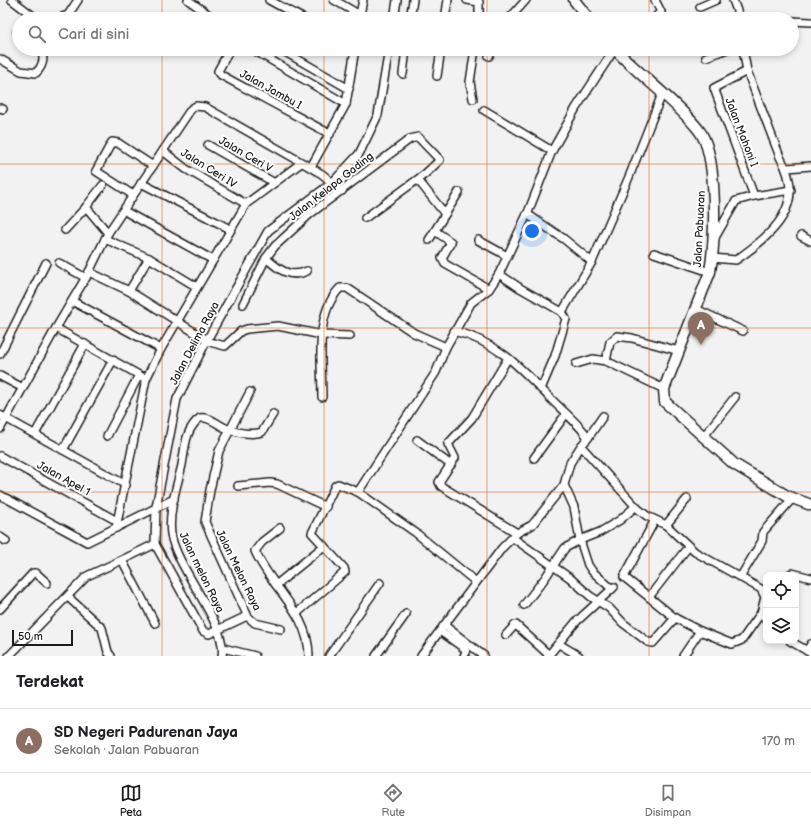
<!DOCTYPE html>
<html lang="id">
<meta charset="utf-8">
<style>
body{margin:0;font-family:"Balsamiq Sans",sans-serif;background:#f2f2f2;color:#202124}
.controls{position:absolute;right:12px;bottom:12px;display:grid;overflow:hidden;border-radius:8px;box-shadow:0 2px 6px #0003}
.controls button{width:36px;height:36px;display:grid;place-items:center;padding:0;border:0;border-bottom:1px solid #e0e0e0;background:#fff;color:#202124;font:20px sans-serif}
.scale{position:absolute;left:12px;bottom:10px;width:61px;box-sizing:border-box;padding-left:4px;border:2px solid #1c1c1c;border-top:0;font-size:11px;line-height:14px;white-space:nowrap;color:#1c1c1c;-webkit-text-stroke:3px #fff;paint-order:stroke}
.you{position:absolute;left:532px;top:231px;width:14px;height:14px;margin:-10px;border:3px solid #fff;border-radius:50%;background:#1a73e8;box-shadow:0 0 0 6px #1a73e833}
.badge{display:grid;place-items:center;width:26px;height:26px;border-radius:50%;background:#1c1c1c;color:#fff;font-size:13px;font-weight:700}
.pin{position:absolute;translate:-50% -33px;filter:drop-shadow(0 1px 2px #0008)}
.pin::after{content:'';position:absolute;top:21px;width:14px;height:12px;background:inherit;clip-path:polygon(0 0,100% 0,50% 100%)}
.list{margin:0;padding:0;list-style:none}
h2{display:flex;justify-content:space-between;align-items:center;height:52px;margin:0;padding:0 16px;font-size:17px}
h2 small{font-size:13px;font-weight:400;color:#757577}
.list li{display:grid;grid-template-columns:26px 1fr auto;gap:12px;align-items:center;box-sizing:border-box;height:64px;padding:0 16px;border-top:1px solid #e0e0e0}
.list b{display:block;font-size:15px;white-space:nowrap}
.list p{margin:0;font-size:13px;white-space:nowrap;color:#757577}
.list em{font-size:13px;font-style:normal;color:#757577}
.icon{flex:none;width:22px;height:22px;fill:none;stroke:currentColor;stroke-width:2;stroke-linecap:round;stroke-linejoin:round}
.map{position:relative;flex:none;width:811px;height:656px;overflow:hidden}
.search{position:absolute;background:#fff;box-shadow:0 2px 6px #0003;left:12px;right:12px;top:12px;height:44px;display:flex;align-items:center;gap:10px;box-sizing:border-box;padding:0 14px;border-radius:22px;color:#757577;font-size:15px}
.sheet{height:116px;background:#fff}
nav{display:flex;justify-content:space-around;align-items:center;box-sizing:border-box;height:56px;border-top:1px solid #e0e0e0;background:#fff;font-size:11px;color:#757577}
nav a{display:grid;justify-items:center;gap:2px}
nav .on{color:#1c1c1c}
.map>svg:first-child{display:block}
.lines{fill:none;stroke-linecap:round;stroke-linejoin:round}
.street-casing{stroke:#1c1c1c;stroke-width:10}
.secondary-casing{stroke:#1c1c1c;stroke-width:13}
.street{stroke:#fff;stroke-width:7}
.secondary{stroke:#fff;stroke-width:10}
.grid{fill:none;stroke:#e8590c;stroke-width:1;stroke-opacity:0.55}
.labels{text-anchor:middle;stroke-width:4;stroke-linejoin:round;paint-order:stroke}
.street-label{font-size:11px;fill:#1c1c1c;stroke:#fff}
</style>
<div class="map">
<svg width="811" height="656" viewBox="0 0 811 656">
<rect width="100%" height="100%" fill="#f2f2f2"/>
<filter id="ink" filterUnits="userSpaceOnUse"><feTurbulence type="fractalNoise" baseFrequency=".025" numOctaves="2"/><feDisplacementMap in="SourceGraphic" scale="8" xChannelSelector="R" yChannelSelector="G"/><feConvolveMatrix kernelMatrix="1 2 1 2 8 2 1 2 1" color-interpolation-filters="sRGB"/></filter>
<g filter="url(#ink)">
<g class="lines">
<!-- street casing -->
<g class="street-casing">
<g id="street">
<polyline points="12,0 37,19"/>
<polyline points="188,0 215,19"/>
<polyline points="269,0 304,19"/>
<polyline points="334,0 360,15"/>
<polyline points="467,0 479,2 479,19"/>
<polyline points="733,0 740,19"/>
<polyline points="700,7 716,0"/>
<polyline points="57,19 68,15 78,0"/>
<polyline points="359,19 363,0"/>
<polyline points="394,19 397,0"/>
<polyline points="410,19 413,0"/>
<polyline points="445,19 448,0"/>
<polyline points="509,19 526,0"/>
<polyline points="653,19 661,12 655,0"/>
<polyline points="792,21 811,22"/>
<polyline points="17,32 19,33"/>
<polyline points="230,49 218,71 221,75 330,134"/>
<polyline points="252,49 346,104"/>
<polyline points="280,49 349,89"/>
<polyline points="489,56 492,49"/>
<polyline points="706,57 727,49"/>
<path d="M0,59L21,71L36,73C43,66 45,59 41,49"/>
<polyline points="747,71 714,88 754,196"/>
<polyline points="403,74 406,49"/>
<polyline points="437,76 441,49"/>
<polyline points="473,99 470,82 475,49"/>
<polyline points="0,108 3,109"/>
<polyline points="484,110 552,151"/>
<polyline points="208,145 273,182"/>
<polyline points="163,151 186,169 246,204"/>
<polyline points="311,167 346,104 355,49"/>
<polyline points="787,168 811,166"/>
<polyline points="418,180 445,214"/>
<polyline points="141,183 230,229"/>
<polyline points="103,185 86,207 108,233"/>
<polyline points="133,195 96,171 112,142 118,143 153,166"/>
<polyline points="128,213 213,260"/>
<polyline points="527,214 564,239 592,262"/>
<polyline points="65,230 86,207"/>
<polyline points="435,231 451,242 442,258 445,264 489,289"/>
<polyline points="801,236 811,241"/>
<polyline points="105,239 149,258 197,287"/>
<polyline points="429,240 459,192"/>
<polyline points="478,240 507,256"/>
<polyline points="713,241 736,201 754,196 791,190"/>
<polyline points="654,253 710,272"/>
<path d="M266,258C278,269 290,279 307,271"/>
<path d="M712,258L736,260C773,234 808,205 780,157L747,71L743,49"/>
<polyline points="59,263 86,278"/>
<polyline points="89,272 129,291 210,342 225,346 241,331 247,329 278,326 322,335 350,336"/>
<polyline points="499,274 520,288 562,312 566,319 555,356 541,389"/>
<polyline points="129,291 149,258"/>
<polyline points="72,301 161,349"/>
<polyline points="243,304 266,258 275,246 310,214 410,139 418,137 440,160 425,174 365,218"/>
<polyline points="696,309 743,331"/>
<polyline points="562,312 592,262 629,177 662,94"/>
<polyline points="56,328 146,379"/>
<path d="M454,331C498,342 521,368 551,399C562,410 574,420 584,432L588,438L581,446L637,508L647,516L666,525L695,552L761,589L765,597L761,613L766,620"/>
<polyline points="0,354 46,263"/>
<polyline points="508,358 472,418 448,444 455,458 439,482 441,486 517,533"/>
<polyline points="606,361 610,342 617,336 632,338 679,351"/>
<polyline points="576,364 593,359 606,361 664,389"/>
<polyline points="0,376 23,388"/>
<polyline points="250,392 219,451 210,490 205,522 248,617 255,623 281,629"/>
<path d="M322,397C322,362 314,315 340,288H347L414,333L446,347"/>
<polyline points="0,415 126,485"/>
<polyline points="0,429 56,328 89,272 108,233 191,109 196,106 205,107 322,174 342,191"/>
<polyline points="35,434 85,344"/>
<polyline points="107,436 139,375"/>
<polyline points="704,436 735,397"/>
<polyline points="588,438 603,416"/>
<polyline points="417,440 451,465"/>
<polyline points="63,450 113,360"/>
<polyline points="0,456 117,521"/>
<polyline points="534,458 566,414"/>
<polyline points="564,485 574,507 580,540 588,565 592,571 612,589"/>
<polyline points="238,486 270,483 277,484 326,507"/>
<polyline points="358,492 436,372 446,347 471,303 489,289 499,274 529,210 552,151 576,108 612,53 613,49"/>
<polyline points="0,495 87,542 174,499"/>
<polyline points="655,520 624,577 675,618 700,631 732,644 742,640 761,613"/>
<polyline points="666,525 687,499"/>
<polyline points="116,528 146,379 161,349 246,204 301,163"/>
<path d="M280,528L262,542L255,551C271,588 309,613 309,656"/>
<polyline points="0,537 6,541"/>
<polyline points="513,538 570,578 590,596 609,608 623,623 648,642 653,643 675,618"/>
<polyline points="155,544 122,560 155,623"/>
<polyline points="789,575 792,573 811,578"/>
<polyline points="741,576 762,541 763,532 792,499"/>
<polyline points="276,585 324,546"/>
<polyline points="68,597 102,628 108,652 111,656"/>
<polyline points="649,597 688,547"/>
<polyline points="524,605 545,578 565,548 580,540 600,532 620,520 636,506"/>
<polyline points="0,609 33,573 36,573 47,583"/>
<polyline points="297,613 345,572 344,568 312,533 335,486 338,484 358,492 416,533 476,582"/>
<polyline points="247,616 209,634 203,631 155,544 156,507 177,399 207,340 268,231 333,182 359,154 378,115 389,49"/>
<polyline points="444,625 484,656"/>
<polyline points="440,631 465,649 466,652 464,656"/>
<polyline points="506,635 515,625 516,625 549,655"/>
<polyline points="790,641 811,653"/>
<polyline points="559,644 579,656"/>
<polyline points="223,648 255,656"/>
<polyline points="807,651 811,644"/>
<polyline points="9,656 87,576 122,560"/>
<path d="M222,656C228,625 176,568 171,534C168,512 177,486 182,465C185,448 185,429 200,418C210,416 219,426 228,429C237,433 253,435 262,432L273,414"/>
<polyline points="329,656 380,583"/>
<polyline points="376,656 406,614"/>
<polyline points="421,656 502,548 517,533 532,525 564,485 570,463 581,446"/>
<polyline points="548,656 576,622 614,587"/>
<polyline points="683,656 700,631"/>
</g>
</g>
<!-- secondary casing -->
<g class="secondary-casing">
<g id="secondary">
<polyline points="574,0 589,19"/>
<path d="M615,49C640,76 675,100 698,129C719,153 715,242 710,272L664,389L665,402L734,464L787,496L811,505"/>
</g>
</g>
<!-- street -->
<use href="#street" class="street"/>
<!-- secondary -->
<use href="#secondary" class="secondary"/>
</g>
</g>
<!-- grid -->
<path class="grid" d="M162,0V19M324,0V19M487,0V19M649,0V19M162,49V656M324,49V656M487,49V656M649,49V656M0,164H811M0,328H811M0,492H811"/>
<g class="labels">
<!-- street labels -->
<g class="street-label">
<text transform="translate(271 89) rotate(29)" y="4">Jalan Jambu I</text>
<text transform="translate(742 132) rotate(69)" y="4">Jalan Mahoni I</text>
<text transform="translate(246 154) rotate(30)" y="4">Jalan Ceri V</text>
<text transform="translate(209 168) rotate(32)" y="4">Jalan Ceri IV</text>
<text transform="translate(331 186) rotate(-38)" y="4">Jalan Kelapa Gading</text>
<text transform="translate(699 229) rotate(-87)" y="4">Jalan Pabuaran</text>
<text transform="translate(194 343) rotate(-62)" y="4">Jalan Delima Raya</text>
<text transform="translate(64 478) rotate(29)" y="4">Jalan Apel 1</text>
<text transform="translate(239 570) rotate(64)" y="4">Jalan Melon Raya</text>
<text transform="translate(202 572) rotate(64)" y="4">Jalan melon Raya</text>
</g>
</g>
</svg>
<div class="controls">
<button><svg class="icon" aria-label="locate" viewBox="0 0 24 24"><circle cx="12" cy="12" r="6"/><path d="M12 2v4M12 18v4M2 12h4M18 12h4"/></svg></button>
<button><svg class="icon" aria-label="layers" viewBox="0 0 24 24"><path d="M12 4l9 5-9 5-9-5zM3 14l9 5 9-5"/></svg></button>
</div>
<div class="scale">50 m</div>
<div class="you"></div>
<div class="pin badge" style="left:701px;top:345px;background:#8d6e63">A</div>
<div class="search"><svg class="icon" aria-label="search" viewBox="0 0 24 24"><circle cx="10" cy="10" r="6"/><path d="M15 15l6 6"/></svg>Cari di sini</div>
</div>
<section class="sheet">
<h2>Terdekat<small></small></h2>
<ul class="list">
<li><span class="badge" style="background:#8d6e63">A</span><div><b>SD Negeri Padurenan Jaya</b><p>Sekolah · Jalan Pabuaran</p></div><em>170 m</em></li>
</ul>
</section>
<nav>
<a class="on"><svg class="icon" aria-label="map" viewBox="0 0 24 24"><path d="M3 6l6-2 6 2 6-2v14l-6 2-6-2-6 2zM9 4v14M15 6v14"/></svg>Peta</a>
<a><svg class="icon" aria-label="directions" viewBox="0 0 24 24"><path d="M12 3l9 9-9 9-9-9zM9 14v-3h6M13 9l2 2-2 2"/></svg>Rute</a>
<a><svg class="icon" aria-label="saved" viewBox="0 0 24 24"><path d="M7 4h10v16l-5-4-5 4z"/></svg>Disimpan</a>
</nav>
